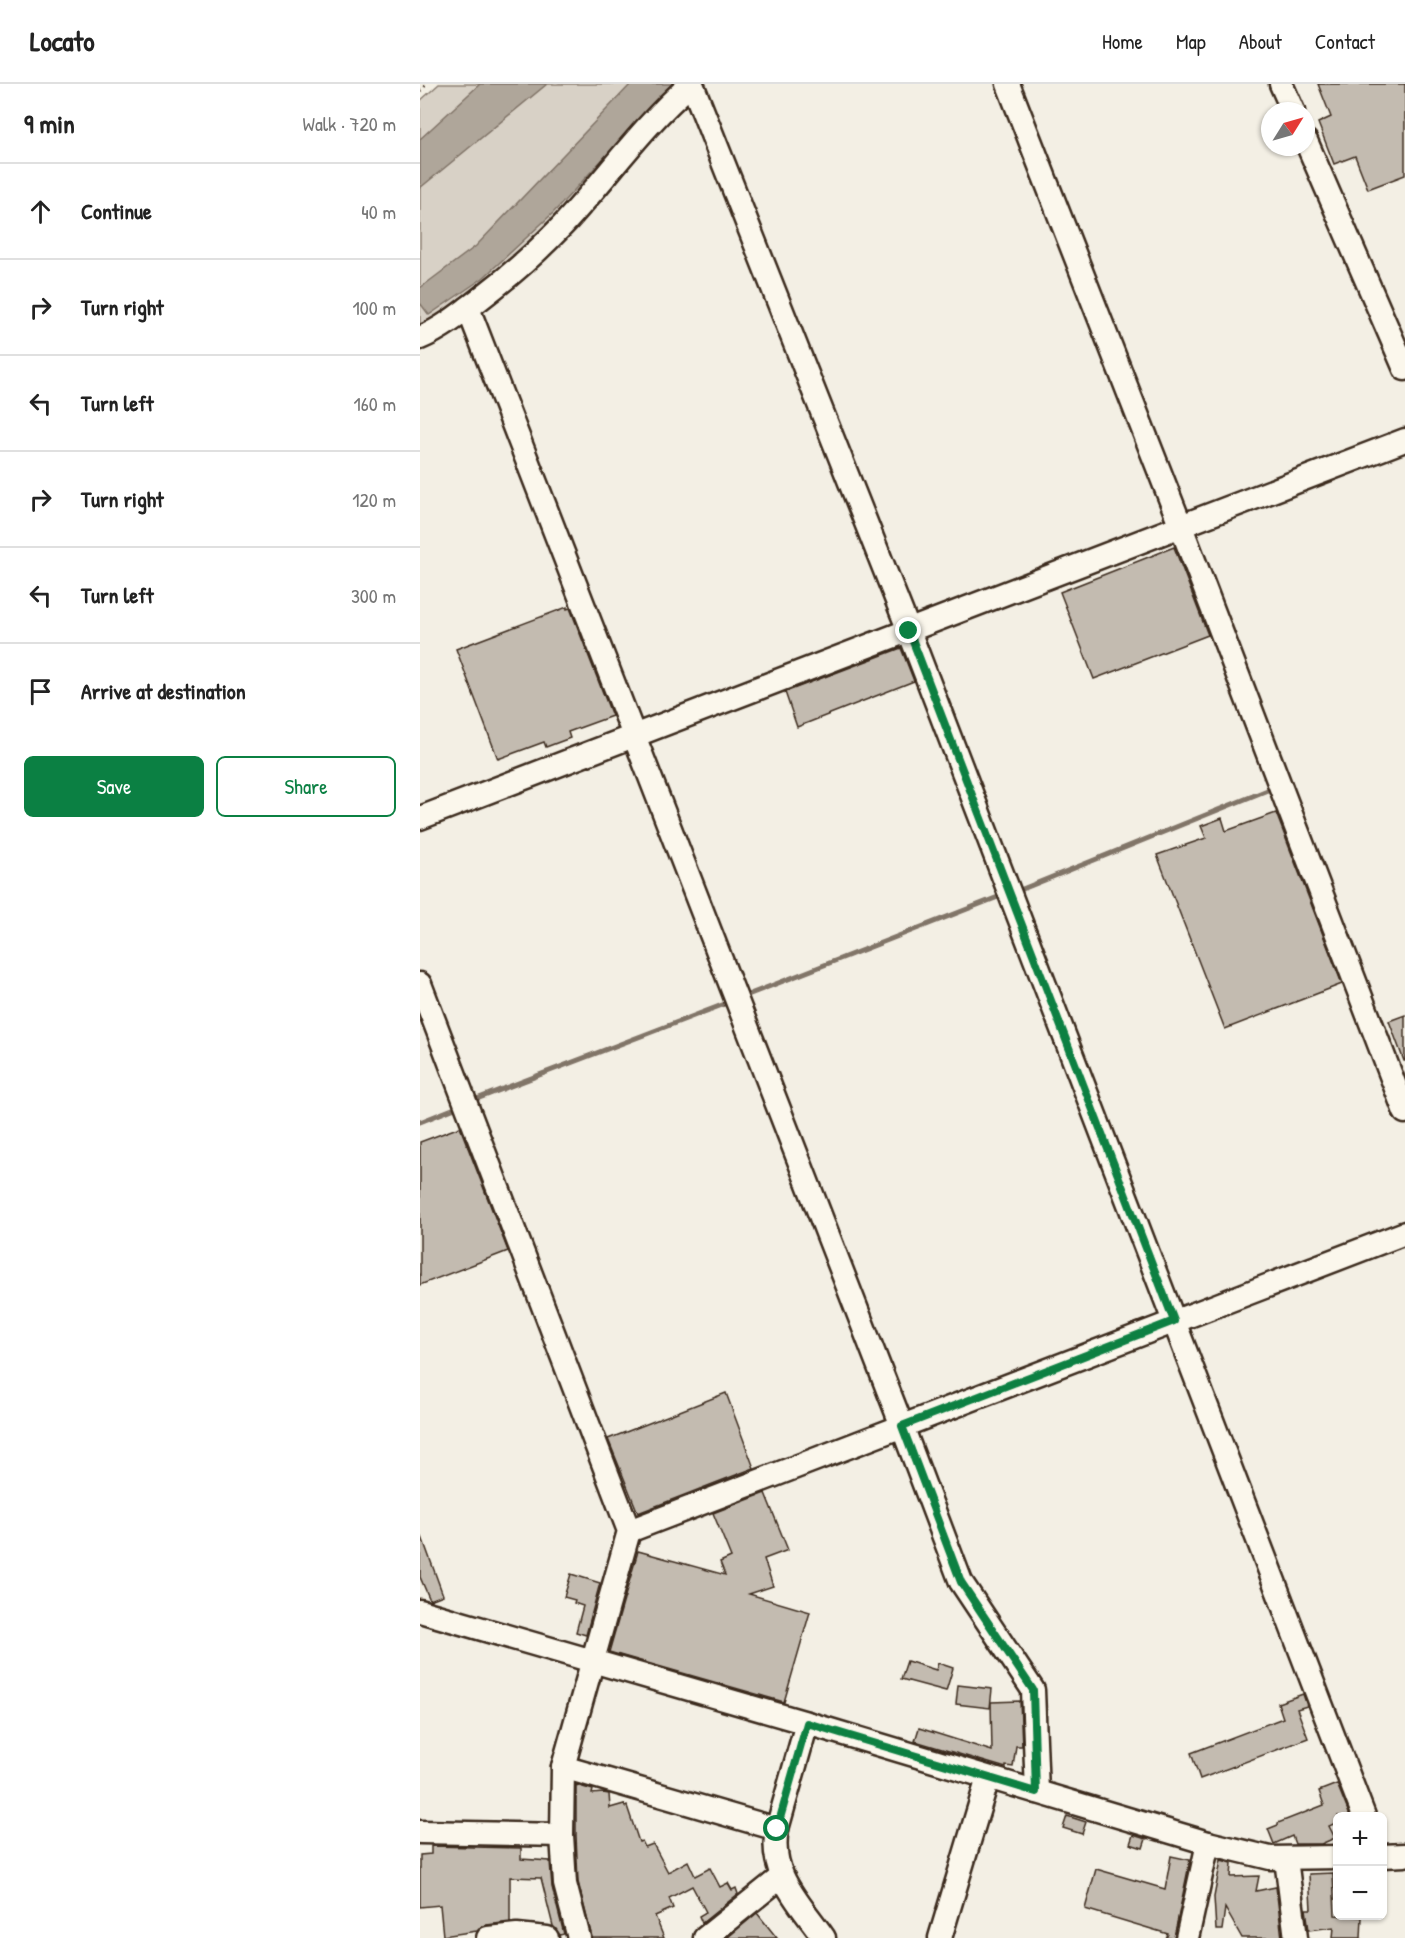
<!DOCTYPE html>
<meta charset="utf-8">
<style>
body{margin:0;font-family:"Patrick Hand",sans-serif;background:#f6f6f6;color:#222}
.controls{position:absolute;right:18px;bottom:18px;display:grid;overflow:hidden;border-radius:9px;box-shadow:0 2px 4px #0004}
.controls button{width:54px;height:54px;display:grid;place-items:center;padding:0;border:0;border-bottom:2px solid #e0e0e0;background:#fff;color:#222;font:30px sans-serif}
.compass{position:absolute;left:841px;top:18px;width:54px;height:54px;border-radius:50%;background:#fff;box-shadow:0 2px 4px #0004;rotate:53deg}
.stop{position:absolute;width:18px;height:18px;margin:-14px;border:4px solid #0b8043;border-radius:50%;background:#fff}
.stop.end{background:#0b8043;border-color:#fff;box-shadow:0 2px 6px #0008}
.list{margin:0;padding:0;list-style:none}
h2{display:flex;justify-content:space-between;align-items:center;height:78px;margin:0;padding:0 24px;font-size:26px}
h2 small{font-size:20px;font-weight:400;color:#767676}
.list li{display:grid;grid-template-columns:39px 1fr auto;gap:18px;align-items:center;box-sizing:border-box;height:96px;padding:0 24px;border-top:2px solid #e0e0e0}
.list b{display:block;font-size:22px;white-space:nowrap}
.list em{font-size:20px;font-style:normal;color:#767676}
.actions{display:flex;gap:12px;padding:18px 24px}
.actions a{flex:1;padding:14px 0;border:2px solid #0b8043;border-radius:9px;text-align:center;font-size:21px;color:#0b8043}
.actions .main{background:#0b8043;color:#fff}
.icon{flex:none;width:33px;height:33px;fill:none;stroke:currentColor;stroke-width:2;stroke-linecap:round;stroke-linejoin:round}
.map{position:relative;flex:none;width:985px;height:1854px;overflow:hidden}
header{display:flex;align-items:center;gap:36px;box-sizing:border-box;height:84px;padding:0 30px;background:#fff;border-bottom:2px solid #e0e0e0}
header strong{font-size:28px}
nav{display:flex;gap:33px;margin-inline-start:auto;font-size:21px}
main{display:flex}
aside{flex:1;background:#fff}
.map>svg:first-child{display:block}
.green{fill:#d8d1c6;stroke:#8a7e72;stroke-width:1.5}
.water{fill:#afa69a;stroke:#817468;stroke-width:1.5}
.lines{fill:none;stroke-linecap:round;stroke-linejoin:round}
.stream{stroke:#817468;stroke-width:5}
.building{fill:#c3bbb0;stroke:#3b2a1e;stroke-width:1.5}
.minor-casing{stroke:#3b2a1e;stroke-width:27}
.path{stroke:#3b2a1e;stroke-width:3;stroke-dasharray:1.5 4.5;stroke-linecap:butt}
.minor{stroke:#fbf7ec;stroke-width:22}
.route{stroke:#0b8043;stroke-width:8}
</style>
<header>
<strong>Locato</strong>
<nav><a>Home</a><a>Map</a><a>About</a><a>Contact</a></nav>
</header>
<main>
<aside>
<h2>9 min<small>Walk · 720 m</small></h2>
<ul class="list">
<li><svg class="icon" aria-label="ahead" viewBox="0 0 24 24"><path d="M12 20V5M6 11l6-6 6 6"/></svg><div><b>Continue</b></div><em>40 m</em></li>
<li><svg class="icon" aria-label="right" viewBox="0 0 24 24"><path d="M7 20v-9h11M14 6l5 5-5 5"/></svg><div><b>Turn right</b></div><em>100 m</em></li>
<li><svg class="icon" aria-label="left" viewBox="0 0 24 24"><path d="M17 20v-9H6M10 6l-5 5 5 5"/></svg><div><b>Turn left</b></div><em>160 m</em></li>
<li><svg class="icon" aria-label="right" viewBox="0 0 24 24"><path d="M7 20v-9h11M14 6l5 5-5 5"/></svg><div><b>Turn right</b></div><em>120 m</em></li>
<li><svg class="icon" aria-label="left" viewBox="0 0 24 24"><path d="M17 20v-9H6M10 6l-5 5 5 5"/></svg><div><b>Turn left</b></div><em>300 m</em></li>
<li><svg class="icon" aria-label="arrive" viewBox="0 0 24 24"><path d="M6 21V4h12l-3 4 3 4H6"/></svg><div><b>Arrive at destination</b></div></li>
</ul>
<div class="actions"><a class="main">Save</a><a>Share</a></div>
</aside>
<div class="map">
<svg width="985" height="1854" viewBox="0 0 985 1854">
<rect width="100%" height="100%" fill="#f3efe4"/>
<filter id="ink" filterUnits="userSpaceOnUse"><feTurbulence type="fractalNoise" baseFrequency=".0167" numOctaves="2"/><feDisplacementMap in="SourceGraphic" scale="12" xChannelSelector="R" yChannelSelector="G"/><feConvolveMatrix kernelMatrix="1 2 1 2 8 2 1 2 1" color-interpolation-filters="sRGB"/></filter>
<g filter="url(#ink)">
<!-- green -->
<polygon class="green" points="19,0 255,0 116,157 87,184 18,232 0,241 0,17"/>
<!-- water -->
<g class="water">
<polygon points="60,0 127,0 0,104 0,55"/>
<polygon points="211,0 252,0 133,129 63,194 9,231 0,219 0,204 56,162"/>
</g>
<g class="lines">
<!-- stream -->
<g class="stream">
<polyline points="600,806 850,705"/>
<polyline points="325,912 578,813"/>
<polyline points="54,1016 310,918"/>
<polyline points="0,1038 35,1024"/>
</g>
</g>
<!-- building -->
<g class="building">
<polygon points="898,0 985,0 985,91 948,105 935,72 914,80 898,39 911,33"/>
<polygon points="754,463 788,551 674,595 640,508"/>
<polygon points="147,523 147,525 150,524 192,632 148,648 150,654 126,663 124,658 78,675 36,565"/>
<polygon points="481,564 494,597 377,643 365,608"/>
<polygon points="856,729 922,900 805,945 737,771 786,754 781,742 802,734 806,747"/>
<polygon points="985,931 985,977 984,977 969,937"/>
<polygon points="40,1043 88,1167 0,1201 0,1058"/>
<polygon points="306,1309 334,1384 218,1429 188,1355"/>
<polygon points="345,1409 368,1466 344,1475 353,1502 329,1510 390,1528 364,1618 189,1568 218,1467 305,1491 300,1478 311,1473 293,1429"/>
<polygon points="0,1453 2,1453 23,1511 10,1516 0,1493"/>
<polygon points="151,1490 180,1499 166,1551 156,1548 163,1522 154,1519 155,1516 144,1513"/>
<polygon points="487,1577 516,1586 518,1579 533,1584 526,1607 481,1595"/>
<polygon points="538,1601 572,1605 570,1624 536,1620"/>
<polygon points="883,1610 887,1622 877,1625 888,1654 780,1695 771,1669 863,1634 858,1619"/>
<polygon points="600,1617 602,1662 596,1662 593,1683 586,1682 586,1684 495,1657 499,1644 572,1667 571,1618"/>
<polygon points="917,1700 930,1732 918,1732 918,1738 909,1742 915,1754 901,1760 875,1760 872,1752 854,1760 848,1745 858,1741 858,1739 904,1721 899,1707"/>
<polygon points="156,1701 173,1706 172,1710 183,1709 189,1710 190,1724 204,1720 205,1723 207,1722 219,1758 222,1757 225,1763 233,1760 248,1788 268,1777 275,1792 290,1784 300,1803 308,1799 312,1806 316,1804 318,1810 282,1839 279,1832 286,1828 272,1802 249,1814 253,1824 235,1832 244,1854 172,1854 158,1798 156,1751"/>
<polygon points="647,1732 666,1738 662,1750 643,1744"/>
<polygon points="713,1751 726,1755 723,1764 710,1760"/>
<polygon points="11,1762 101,1764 101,1775 130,1777 132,1803 144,1850 140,1851 133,1842 121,1794 90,1793 90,1838 67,1841 57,1847 23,1852 20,1821 0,1823 0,1771 11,1770"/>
<polygon points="751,1772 770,1776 754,1854 746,1854 748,1850 665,1825 676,1785 745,1805"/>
<polygon points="801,1776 812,1779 811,1793 839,1792 836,1807 856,1803 862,1854 822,1854 805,1824 802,1846 796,1846 794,1813"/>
<polygon points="913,1789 915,1831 942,1833 941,1854 913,1854 914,1843 889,1846 886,1825 891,1825 889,1790"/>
<polygon points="337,1829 357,1854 307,1854"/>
</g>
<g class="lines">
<!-- minor casing -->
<g class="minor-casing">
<g id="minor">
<polyline points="272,0 489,547 944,1732"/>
<polyline points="588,0 760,440 985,1028"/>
<polyline points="861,0 873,27"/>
<polyline points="886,57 985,285"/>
<polyline points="48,224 482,1342 541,1498 613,1606 617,1708"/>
<path d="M0,254C22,245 43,228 61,214C90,192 117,168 142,142C186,95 222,42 271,0"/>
<path d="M0,734C329,608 656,479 985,356"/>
<polyline points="0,900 209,1447 143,1683 142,1751 145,1800 159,1854"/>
<polyline points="209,1447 985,1149"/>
<polyline points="0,1527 387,1639 788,1759 850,1774 918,1773"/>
<path d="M387,1639L357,1745C348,1790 380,1819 404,1854"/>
<polyline points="143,1683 357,1745"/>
<polyline points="0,1748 142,1751"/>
<polyline points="962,1772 985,1771"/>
<polyline points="866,1775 876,1854"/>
<polyline points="68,1854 97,1851 127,1854"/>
<polyline points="285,1854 361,1793"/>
<polyline points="520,1854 568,1694"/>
<polyline points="767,1854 788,1759"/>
</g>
</g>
<!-- path -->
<polyline class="path" points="0,7 7,0"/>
<!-- minor -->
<use href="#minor" class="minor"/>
</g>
</g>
<g class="lines" filter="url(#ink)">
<!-- route -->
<polyline class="route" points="357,1745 387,1639 616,1708 613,1606 541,1498 482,1342 754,1237 489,547"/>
</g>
</svg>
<div class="controls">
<button>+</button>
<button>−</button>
</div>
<svg class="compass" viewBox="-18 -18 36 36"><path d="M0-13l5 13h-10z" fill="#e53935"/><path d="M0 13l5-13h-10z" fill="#767676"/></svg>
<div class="stop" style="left:357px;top:1745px"></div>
<div class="stop end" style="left:489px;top:547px"></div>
</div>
</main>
